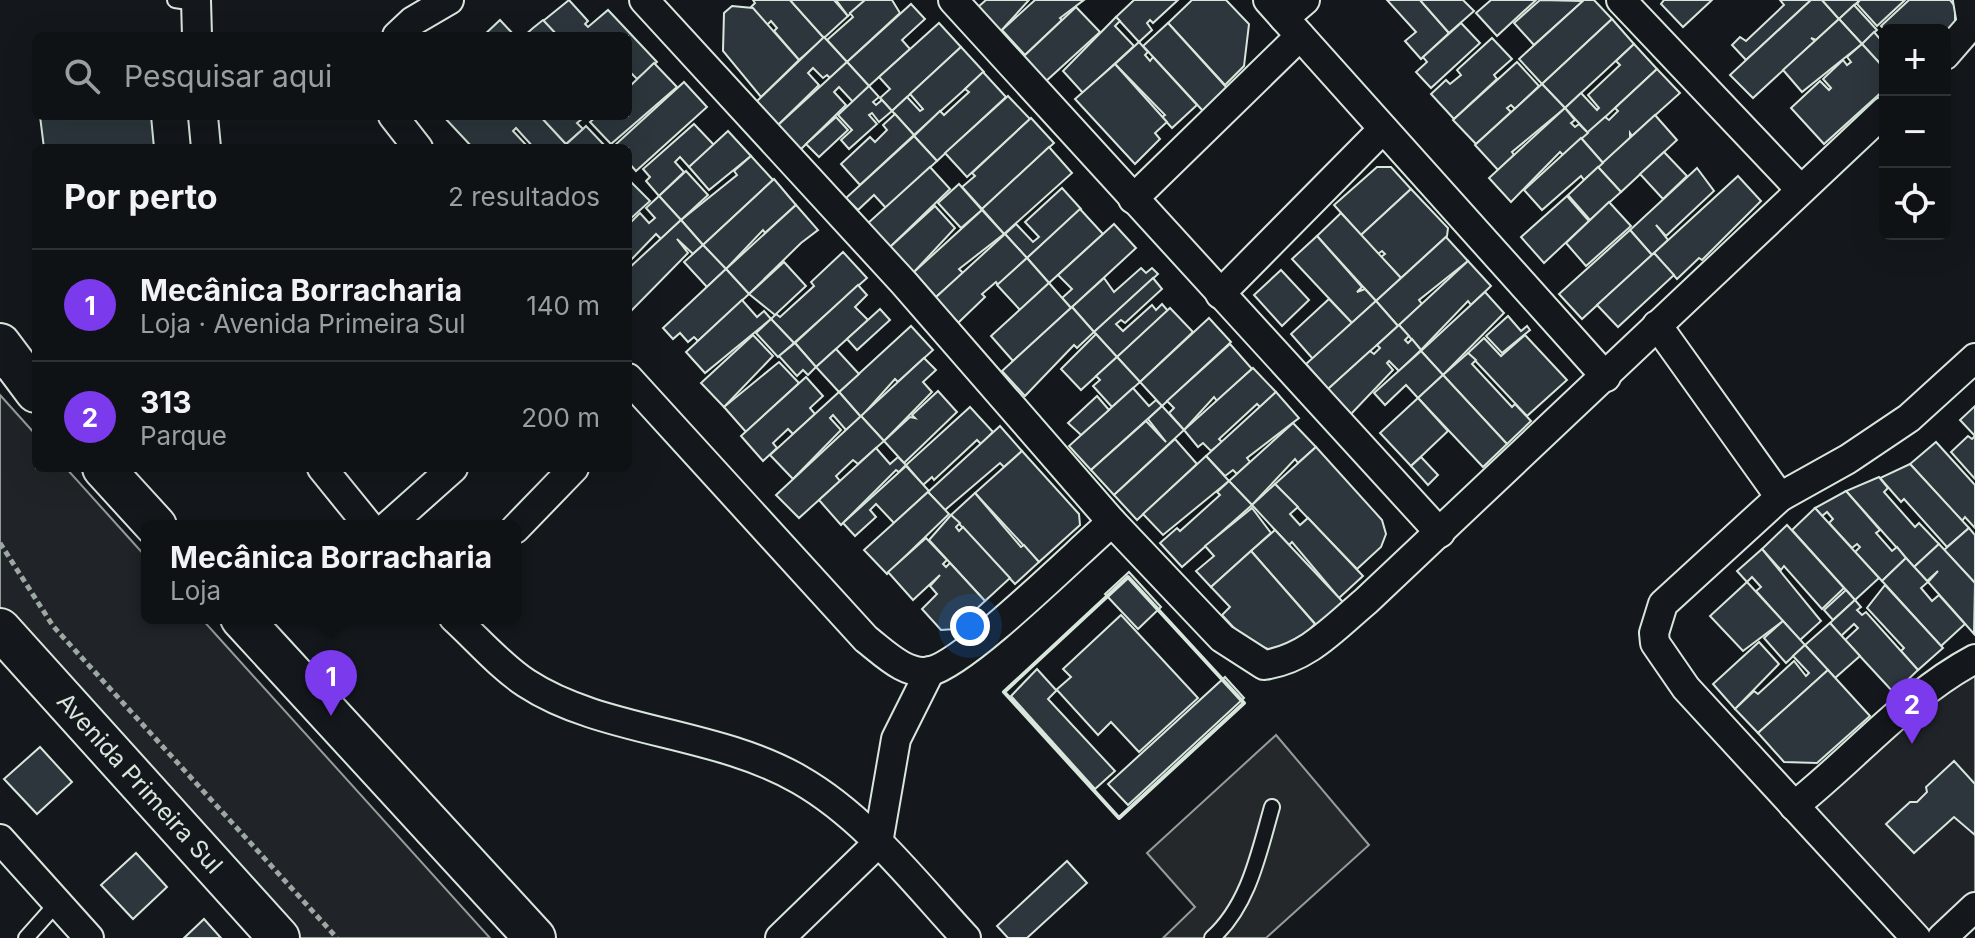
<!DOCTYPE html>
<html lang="pt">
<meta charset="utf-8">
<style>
body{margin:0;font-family:Inter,sans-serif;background:#1d2022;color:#f1f3f6}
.controls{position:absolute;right:24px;top:24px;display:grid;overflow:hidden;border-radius:12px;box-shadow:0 8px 32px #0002}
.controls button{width:72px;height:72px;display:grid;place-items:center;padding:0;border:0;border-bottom:2px solid #2f3234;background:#0f1215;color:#f1f3f6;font:40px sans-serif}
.you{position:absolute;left:970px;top:626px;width:28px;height:28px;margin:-20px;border:6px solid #fff;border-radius:50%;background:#1a73e8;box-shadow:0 0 0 12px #1a73e833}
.badge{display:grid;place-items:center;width:52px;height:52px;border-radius:50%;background:#7c3aed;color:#fff;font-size:26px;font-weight:700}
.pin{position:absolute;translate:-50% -66px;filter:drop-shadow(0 2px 4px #0008)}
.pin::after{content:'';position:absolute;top:42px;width:28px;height:24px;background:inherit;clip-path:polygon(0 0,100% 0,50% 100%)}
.popup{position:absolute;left:141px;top:520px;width:380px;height:104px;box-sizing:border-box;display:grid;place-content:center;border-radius:12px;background:#0f1215;filter:drop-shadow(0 2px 6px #0005);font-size:26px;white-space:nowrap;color:#9b9ea0}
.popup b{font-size:30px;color:#f1f3f6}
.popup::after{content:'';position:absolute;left:50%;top:100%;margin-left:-16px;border:16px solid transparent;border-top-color:#0f1215}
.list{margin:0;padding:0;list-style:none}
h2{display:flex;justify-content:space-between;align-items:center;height:104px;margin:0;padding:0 32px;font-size:34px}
h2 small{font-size:26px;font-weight:400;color:#9b9ea0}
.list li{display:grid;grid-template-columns:52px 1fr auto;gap:24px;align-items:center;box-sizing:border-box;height:112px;padding:0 32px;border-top:2px solid #2f3234}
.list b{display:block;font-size:30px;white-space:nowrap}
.list p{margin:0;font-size:26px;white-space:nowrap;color:#9b9ea0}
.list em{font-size:26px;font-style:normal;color:#9b9ea0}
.icon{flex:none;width:44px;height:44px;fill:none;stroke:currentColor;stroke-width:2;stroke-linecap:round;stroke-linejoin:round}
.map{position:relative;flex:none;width:1975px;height:938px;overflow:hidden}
.search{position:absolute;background:#0f1215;box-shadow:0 8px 32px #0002;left:32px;top:32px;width:600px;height:88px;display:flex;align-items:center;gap:20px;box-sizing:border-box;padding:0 28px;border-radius:12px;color:#9b9ea0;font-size:30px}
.panel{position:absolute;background:#0f1215;box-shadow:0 8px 32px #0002;left:32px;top:144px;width:600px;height:328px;border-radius:12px}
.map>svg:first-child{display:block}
.green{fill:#202428;stroke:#939e99;stroke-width:2}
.parking{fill:#24282b;stroke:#939e99;stroke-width:2}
.building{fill:#2c363c;stroke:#d8e6dc;stroke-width:2}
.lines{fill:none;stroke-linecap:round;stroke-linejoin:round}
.service-casing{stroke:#d8e6dc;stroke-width:18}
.minor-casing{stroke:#d8e6dc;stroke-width:32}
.secondary-casing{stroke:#d8e6dc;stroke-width:44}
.path{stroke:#9da8a2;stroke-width:5;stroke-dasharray:6 4;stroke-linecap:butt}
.service{stroke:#14181c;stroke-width:14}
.minor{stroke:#14181c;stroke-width:28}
.secondary{stroke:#14181c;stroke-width:40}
.wall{stroke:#d8e6dc;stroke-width:4}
.labels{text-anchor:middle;stroke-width:6;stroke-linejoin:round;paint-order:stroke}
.street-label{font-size:24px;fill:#d8e6dc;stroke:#14181c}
</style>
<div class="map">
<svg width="1975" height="938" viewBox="0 0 1975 938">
<rect width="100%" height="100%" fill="#14181c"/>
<!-- green -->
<g class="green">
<polygon points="0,395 36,435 36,468 66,468 147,558 147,618 201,618 490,938 300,938 0,611"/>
<polygon points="1975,660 1975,917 1952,938 1908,938 1784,799"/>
</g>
<!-- parking -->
<polygon class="parking" points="1276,735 1369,845 1266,938 1163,938 1195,907 1147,853"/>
<!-- building -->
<g class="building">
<polygon points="569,0 588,21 585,24 588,27 608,10 657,62 637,79 632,74 628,78 628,36 558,36 543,21"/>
<polygon points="753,0 790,0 824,38 799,60 774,31 777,28 771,21 767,25 751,7 755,3"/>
<polygon points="790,0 834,0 848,16 824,38"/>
<polygon points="836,0 865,0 848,16"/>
<polygon points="865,0 892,0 900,13 847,62 827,40 853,17 850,13"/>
<polygon points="986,0 1029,0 1000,32 978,7"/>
<polygon points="1035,0 1084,0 1060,18 1062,20 1025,55 1002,30"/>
<polygon points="1134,0 1178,0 1153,23 1150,20 1147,23 1152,30 1139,42 1116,17"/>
<polygon points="1192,0 1226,0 1249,24 1244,66 1225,85 1168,23"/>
<polygon points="1387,0 1420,0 1449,33 1421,59 1405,41 1416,32"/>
<polygon points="1420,0 1463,0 1474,11 1449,33"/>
<polygon points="1491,0 1536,0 1497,36 1476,13"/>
<polygon points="1540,0 1583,1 1534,45 1514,23"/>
<polygon points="1594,0 1612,19 1542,84 1519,59 1584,0"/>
<polygon points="1664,0 1712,0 1683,27 1661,4"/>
<polygon points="1780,0 1811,0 1746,60 1732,45 1740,37 1746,41 1784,5"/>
<polygon points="1811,0 1822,0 1839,19 1816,40 1811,38 1815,41 1753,98 1730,75"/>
<polygon points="1822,0 1860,0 1839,19"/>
<polygon points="1860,0 1905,0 1877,26 1857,4"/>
<polygon points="1909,0 1950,0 1955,6 1955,27 1945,36 1945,30 1885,30 1881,26"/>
<polygon points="911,4 925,19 902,40 910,49 869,86 847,62"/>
<polygon points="1854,5 1877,30 1862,44 1839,19"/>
<polygon points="732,6 753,8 799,60 761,97 723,51 724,13"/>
<polygon points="1076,7 1100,32 1045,82 1023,57"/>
<polygon points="1116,17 1120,21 1115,26 1134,46 1083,93 1063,71"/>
<polygon points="1612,19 1634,44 1565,108 1542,84"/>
<polygon points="1839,19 1862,44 1802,92 1783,70"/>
<polygon points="500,20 515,36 483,36"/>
<polygon points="543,20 558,36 524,36 533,28"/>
<polygon points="939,23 961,47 892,111 880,98 890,89 879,77"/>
<polygon points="1168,23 1227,88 1203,111 1143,46"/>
<polygon points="1461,23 1480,43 1431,88 1416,72 1427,62 1423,57"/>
<polygon points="1874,32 1880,39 1885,34 1885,69 1862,44"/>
<polygon points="824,37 847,62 830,78 827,75 823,78 813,68 808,73 819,85 777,126 756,102"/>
<polygon points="1492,38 1512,59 1494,75 1497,79 1454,119 1431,94 1446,80 1450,84 1461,75 1457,70"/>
<polygon points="1139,42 1148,52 1145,55 1150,61 1153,57 1197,105 1172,128 1162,117 1165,115 1115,64"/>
<polygon points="1634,44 1657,69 1588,133 1565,108 1581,93 1597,110 1599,108 1588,95 1620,65 1616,61"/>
<polygon points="1862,44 1885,69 1885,89 1824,144 1791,108 1820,81 1829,90 1831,88 1823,79 1843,60 1847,65 1851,62 1847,57"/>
<polygon points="961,47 984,72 914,135 892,111 907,97 920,111 923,109 910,94"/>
<polygon points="847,62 869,86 853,102 839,87 834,92 846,105 799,151 777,126"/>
<polygon points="1517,62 1539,86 1515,109 1511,105 1507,108 1511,112 1476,144 1453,120"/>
<polygon points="654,63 677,87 611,144 590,122 597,116 628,116 628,88"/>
<polygon points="1115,64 1167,122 1155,133 1160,139 1135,164 1075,99"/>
<polygon points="1657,69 1680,93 1632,136 1630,133 1630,138 1603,163 1581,138 1605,117 1609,120 1618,111 1615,108"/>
<polygon points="983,72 1006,97 937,161 914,136 940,111 944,115 969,92 965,89"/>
<polygon points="684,82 707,107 636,171 628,162 628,148 614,146"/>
<polygon points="1542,84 1565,108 1512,152 1514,155 1498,170 1475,145"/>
<polygon points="869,86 879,97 873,102 876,105 882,100 892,111 879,122 872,113 869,115 877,124 849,149 841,140 852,130 838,115"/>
<polygon points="1008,96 1030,119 967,177 945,153"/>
<polygon points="1565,108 1575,120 1571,123 1575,127 1579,124 1588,133 1563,155 1560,152 1511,202 1489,178"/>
<polygon points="895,114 914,135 860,185 841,164 870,137 875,142 887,130 883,125"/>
<polygon points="1655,115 1677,140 1621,192 1598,167"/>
<polygon points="40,116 151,116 154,148 44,148"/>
<polygon points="443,116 540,116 566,144 562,148 534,148 516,128 513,131 529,148 481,145 473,148"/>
<polygon points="540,116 580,116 583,118 577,123 583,129 566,144"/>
<polygon points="836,117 848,130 819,157 806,144"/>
<polygon points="1031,118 1054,143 982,209 962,187 975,176 972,173"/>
<polygon points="694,124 714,145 689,167 680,157 675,162 684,172 659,196 646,181 650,177 643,169"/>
<polygon points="586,126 607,148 562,148 583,129"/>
<polygon points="728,131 751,156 709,190 689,167"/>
<polygon points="914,136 937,161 886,208 874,195 858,210 846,198"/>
<polygon points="1581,138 1603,163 1584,180 1581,176 1542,210 1524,190"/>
<polygon points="1049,147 1072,173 1004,234 982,209"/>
<polygon points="1664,152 1687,176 1663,199 1640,174"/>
<polygon points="751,156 773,180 703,245 681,220 737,175 734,171"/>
<polygon points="930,167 950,189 889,248 867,224"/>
<polygon points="1377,167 1391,167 1411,189 1361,235 1334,205"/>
<polygon points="1598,167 1621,192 1590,220 1568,195"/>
<polygon points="1697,168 1714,191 1666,236 1656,225 1668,240 1652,255 1630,230"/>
<polygon points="686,171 708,195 681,220 659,196"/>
<polygon points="1738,176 1761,201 1702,260 1699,258 1677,279 1654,253"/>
<polygon points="628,179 650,201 628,221"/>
<polygon points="774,179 796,205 765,233 763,230 726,269 703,245"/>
<polygon points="959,184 982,210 961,228 938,203"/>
<polygon points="1062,188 1081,209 1027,258 1005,234 1016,224 1033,242 1039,237 1025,222"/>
<polygon points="1411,189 1448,228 1447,236 1401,278 1381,257 1385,254 1382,251 1378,254 1361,235"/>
<polygon points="659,196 681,220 661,239 656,234 628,263 628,225 640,213 649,223 655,218 646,208"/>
<polygon points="1567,196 1589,221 1544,263 1521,237"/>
<polygon points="1609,202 1631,226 1586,266 1566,243"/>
<polygon points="796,205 818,230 801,243 749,294 726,269"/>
<polygon points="935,206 955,228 913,273 889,248"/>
<polygon points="1080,209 1103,234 1049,283 1027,258"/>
<polygon points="982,210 1004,234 959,269 963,273 936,297 914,272"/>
<polygon points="1341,213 1401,278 1376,301 1317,236"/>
<polygon points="681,220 703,245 693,254 677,239 688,253 632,310 628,305 628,269"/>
<polygon points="1114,224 1136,248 1071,308 1062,298 1072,289 1058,275"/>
<polygon points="1630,230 1652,255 1582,319 1559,294"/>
<polygon points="1005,234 1027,258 998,285 996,282 982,294 985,297 958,323 935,298"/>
<polygon points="1317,236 1362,287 1357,292 1365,289 1376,301 1352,323 1292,259"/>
<polygon points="1446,237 1468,261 1419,300 1422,304 1398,326 1376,301"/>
<polygon points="703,245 726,269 707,287 684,262"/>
<polygon points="843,252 867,278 794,343 771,319 776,314 780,317 814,286 811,282"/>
<polygon points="1654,253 1674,275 1618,327 1597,305"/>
<polygon points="1027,258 1049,283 1020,310 997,285"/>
<polygon points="1468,261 1491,286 1471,305 1468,301 1421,350 1399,325"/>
<polygon points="784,262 806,286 775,315 749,294"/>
<polygon points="1141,268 1146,273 1152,268 1158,274 1094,332 1072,307 1104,278 1114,292"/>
<polygon points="726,269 749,294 698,341 694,337 688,342 680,333 673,339 663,328"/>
<polygon points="1281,270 1309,300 1282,326 1254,295"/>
<polygon points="1153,278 1162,289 1125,323 1121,320 1116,324 1123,331 1152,305 1156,310 1162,304 1168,311 1117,357 1094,332"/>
<polygon points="1049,283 1071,308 1013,361 991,336"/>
<polygon points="858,285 867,295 855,307 868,320 816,367 795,343"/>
<polygon points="1485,292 1504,313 1443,375 1421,351"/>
<polygon points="1329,299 1352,323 1313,359 1291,334"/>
<polygon points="742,300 757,317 764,311 771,319 705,373 686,352"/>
<polygon points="1376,301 1398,326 1328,389 1306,364"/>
<polygon points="1072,307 1094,332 1077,348 1074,345 1025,396 1002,371"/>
<polygon points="1170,308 1193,332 1140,382 1117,357"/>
<polygon points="880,309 890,320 857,350 847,339"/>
<polygon points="1508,316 1521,331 1527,326 1530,330 1502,353 1486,336"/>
<polygon points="1209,318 1231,342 1162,406 1140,382"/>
<polygon points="771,319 794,343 778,357 756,333"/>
<polygon points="1399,325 1409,336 1405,340 1408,343 1412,339 1421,350 1399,371 1389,361 1387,363 1393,370 1351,414 1328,389 1370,351 1374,354 1380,348 1377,345"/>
<polygon points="911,326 933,350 898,382 895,379 861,417 839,392"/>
<polygon points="1096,334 1117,357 1081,390 1061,369"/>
<polygon points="753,335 773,356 724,407 701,383"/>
<polygon points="1525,335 1567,380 1527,416 1468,353 1484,338 1501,356"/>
<polygon points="795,343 816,367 808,375 803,370 797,376 779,356"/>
<polygon points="1230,344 1252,369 1217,401 1214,397 1184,430 1169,413 1174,408 1167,401"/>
<polygon points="836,349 859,374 839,392 816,367"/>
<polygon points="1421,351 1443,375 1418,398 1406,385 1385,405 1374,393"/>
<polygon points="1468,353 1476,360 1472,364 1512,407 1515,404 1531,421 1507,444 1443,375"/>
<polygon points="1117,357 1140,382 1112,407 1093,386 1100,380 1096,376"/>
<polygon points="924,358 936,370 923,382 932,392 884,441 861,416"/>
<polygon points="779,362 799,383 746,432 724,407"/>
<polygon points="1253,368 1276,392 1260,407 1257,404 1219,439 1222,442 1211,451 1203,443 1198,447 1184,430"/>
<polygon points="1443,375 1507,444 1483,467 1418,398"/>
<polygon points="806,377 823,396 810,408 815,414 793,434 788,429 773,443 777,448 763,461 741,436"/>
<polygon points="1133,388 1149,406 1156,400 1162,406 1091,470 1069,446"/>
<polygon points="938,391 957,412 904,463 884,441 910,417 915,418 912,415"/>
<polygon points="839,392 861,417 846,430 833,415 830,418 841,430 793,479 770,455"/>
<polygon points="1276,392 1299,418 1247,458 1250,462 1237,474 1233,470 1225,476 1206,456"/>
<polygon points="1097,396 1109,410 1081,435 1068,423"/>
<polygon points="1418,398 1448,431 1411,466 1380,433"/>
<polygon points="1162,406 1184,430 1114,495 1091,470 1146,421 1166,442 1148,419"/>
<polygon points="1975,406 1975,436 1960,420"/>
<polygon points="970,407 993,432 981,444 977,440 934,480 932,477 923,485 906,465"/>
<polygon points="861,416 884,441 858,464 853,460 836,476 840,481 799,518 776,495"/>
<polygon points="1293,423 1316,447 1298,463 1295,459 1252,505 1229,481"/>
<polygon points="1000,426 1022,451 1004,467 1000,463 945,510 928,492"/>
<polygon points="1968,436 1972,439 1975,436 1975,479 1951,452"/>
<polygon points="1175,439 1197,464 1137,520 1114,495"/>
<polygon points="1936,442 1975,485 1975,528 1965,517 1962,521 1910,464"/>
<polygon points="1316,447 1382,520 1386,534 1381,547 1357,569 1275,484"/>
<polygon points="876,448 890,464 898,457 906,465 899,472 896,470 841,525 819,500"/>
<polygon points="1022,451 1079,514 1080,525 1039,562 975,493"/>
<polygon points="1206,456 1229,481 1163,535 1143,514"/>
<polygon points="1421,457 1438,475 1428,485 1411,466"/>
<polygon points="1910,464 1969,528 1947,547 1904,499 1901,502 1880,478"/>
<polygon points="906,466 929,491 894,523 876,504 870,510 876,517 855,536 843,523"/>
<polygon points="1879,477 1888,488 1884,492 1915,527 1919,523 1939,544 1914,567 1846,491"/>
<polygon points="1229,481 1252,505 1182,567 1160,543 1177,528 1180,531 1220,495 1217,492"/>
<polygon points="1275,484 1298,507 1290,514 1300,525 1308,518 1363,576 1339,598 1292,542 1289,545 1252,505"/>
<polygon points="1846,491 1880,530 1876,533 1892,551 1897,547 1906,558 1882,581 1855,552 1860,547 1857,544 1852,548 1829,523 1833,519 1827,512 1822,516 1815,508"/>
<polygon points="928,492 949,514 887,574 864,550"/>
<polygon points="975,493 1021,547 1024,545 1039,562 1015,584 951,515"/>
<polygon points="1252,508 1271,533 1211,587 1196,571 1214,556 1205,546"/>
<polygon points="1815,508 1879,578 1855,600 1792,530"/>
<polygon points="951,515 960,523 956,527 959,531 963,527 1010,578 985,601 929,540"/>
<polygon points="1787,525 1844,588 1822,609 1784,566 1781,570 1762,549"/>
<polygon points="1969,528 1975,535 1975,583 1944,550"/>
<polygon points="1275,530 1343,602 1317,626 1251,551"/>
<polygon points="926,538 947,560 943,564 946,567 950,563 985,601 955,629 941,630 922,609 937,594 930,586 940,575 913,600 888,572"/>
<polygon points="1939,544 1975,583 1974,634 1928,582 1938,571 1927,581 1914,567"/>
<polygon points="1762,549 1821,621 1800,640 1756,591 1761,587 1752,577 1747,582 1737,571"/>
<polygon points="1251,551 1315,624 1299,640 1271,650 1247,642 1222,615 1230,607 1211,587"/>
<polygon points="1906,558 1928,582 1921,588 1932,601 1939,595 1965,624 1941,646 1882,581"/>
<polygon points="1129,572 1161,607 1138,629 1105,594"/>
<polygon points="1747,582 1783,621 1743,651 1710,616"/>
<polygon points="1885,585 1943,648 1918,670 1901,651 1904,648 1867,608"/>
<polygon points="1846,590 1855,600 1833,620 1824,610"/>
<polygon points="1855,600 1861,607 1857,610 1862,615 1866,612 1918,670 1894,693 1845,640 1858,628 1854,624 1841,636 1830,623"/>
<polygon points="1121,615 1198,698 1139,752 1111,722 1098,735 1057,690 1048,699 1115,771 1095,789 1011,696 1037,669 1056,690 1071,677 1063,669"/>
<polygon points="1783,621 1805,645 1786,663 1764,638"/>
<polygon points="1830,623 1860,656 1835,678 1805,645"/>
<polygon points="1759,642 1779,664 1735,709 1713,684"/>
<polygon points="1805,645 1828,670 1758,733 1735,709 1754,691 1758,694 1794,661 1806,676 1809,673 1793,656"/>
<polygon points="1828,670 1870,716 1817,763 1784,762 1758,733"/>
<polygon points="1225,677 1244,698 1128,805 1108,784"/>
<polygon points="40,747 72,782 37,814 4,779"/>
<polygon points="1954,761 1975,784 1975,835 1954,817 1914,853 1886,824 1910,802 1917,802 1927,792 1926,787"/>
<polygon points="136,853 167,887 133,919 101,885"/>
<polygon points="1067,861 1087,883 1027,938 1008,938 997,926"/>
<polygon points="204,919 221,938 184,938"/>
</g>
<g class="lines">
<!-- service casing -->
<g class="service-casing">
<g id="service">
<polyline points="175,0 195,3"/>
<polyline points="26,938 58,902"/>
<path d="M1212,938C1249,905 1259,852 1272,807"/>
</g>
</g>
<!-- minor casing -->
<g class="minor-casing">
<g id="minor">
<polyline points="196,0 197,36"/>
<path d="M644,0L904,283L1112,522L1222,638L1264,665C1307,659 1334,628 1366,601L1885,111"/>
<polyline points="953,0 1440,533"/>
<polyline points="1268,0 1606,377"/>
<polyline points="1621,0 1800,189"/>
<polyline points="1284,18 1305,0"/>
<polyline points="397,36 413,21 449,0"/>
<polyline points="1945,55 1972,24 1968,0"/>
<polyline points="203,116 206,148"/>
<polyline points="393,116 418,148"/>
<polyline points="1133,199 1300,36"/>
<polyline points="1220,294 1383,129"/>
<polyline points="1657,325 1780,497"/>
<path d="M628,378L866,639C883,652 907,677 931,671C967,662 1077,552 1112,522"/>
<polyline points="322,468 369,526"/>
<polyline points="388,526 453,468"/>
<polyline points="515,529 574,468"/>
<path d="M454,618C477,639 500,666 526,683C602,733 716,731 800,780C866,818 915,883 966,938"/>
<path d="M1794,806C1855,758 1907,695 1975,659"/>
<polyline points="0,839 89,938"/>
<polyline points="780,938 878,843 896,739 930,671"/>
<polyline points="1916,938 1686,688 1655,643 1654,633 1663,604 1780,497 1848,459 1909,418 1975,358"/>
<polyline points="1942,938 1975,907"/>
</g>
</g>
<!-- secondary casing -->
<g class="secondary-casing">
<g id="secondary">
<polyline points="0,344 36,392"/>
<polyline points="103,468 156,526"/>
<polyline points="241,618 535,938"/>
<path id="s1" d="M0,629L279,938"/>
</g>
</g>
<!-- path -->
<polyline class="path" points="0,543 53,626 337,938"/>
<!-- service -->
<use href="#service" class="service"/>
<!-- minor -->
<use href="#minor" class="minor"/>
<!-- secondary -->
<use href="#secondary" class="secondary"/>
<!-- wall -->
<polygon class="wall" points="1128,577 1244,703 1119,818 1004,692"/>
</g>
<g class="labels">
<!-- street labels -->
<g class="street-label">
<text dy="8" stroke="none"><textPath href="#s1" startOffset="208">Avenida Primeira Sul</textPath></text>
</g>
</g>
</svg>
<div class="controls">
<button>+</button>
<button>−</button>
<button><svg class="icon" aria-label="locate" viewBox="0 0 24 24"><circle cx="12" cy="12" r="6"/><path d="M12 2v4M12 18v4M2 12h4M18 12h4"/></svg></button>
</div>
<div class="you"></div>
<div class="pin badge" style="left:331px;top:716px">1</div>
<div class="popup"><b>Mecânica Borracharia</b>Loja</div>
<div class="pin badge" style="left:1912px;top:744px">2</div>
<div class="search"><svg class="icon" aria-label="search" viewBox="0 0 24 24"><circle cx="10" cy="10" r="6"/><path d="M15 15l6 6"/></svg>Pesquisar aqui</div>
<section class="panel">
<h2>Por perto<small>2 resultados</small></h2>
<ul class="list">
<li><span class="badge">1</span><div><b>Mecânica Borracharia</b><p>Loja · Avenida Primeira Sul</p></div><em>140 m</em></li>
<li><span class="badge">2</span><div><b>313</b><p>Parque</p></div><em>200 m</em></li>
</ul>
</section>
</div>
